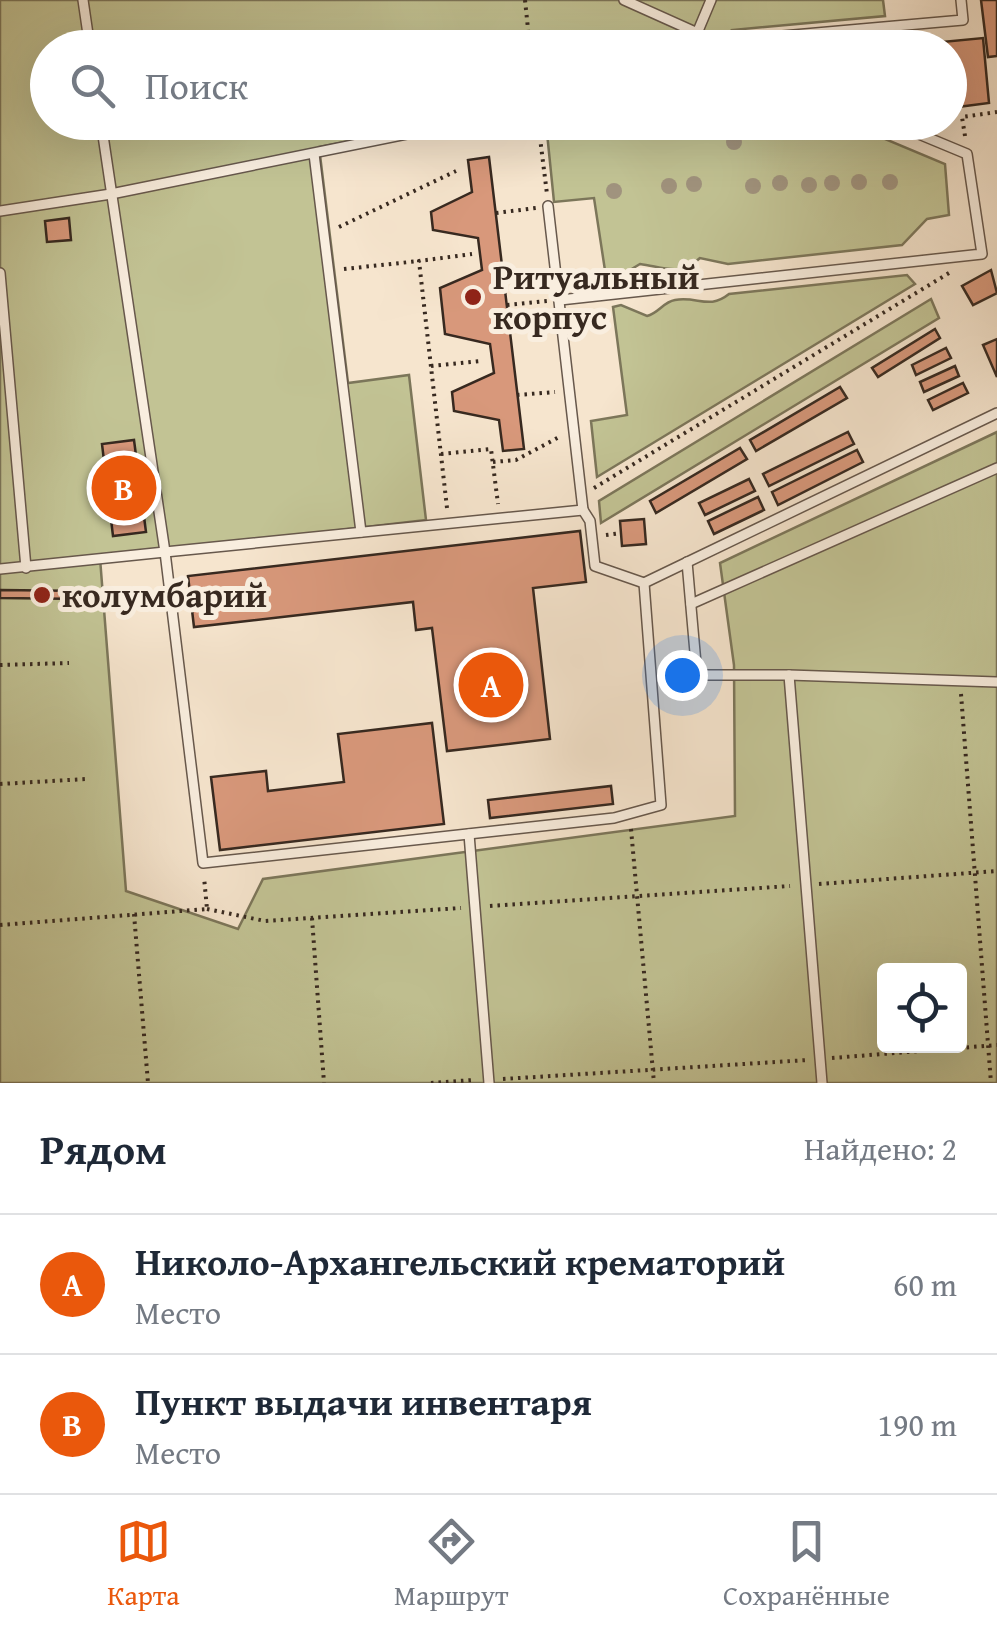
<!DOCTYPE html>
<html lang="ru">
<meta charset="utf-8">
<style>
body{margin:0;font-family:"Gentium Book Plus",serif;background:#f6f6f7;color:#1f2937}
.controls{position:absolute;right:30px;bottom:30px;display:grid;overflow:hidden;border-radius:10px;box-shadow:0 10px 40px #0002}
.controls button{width:90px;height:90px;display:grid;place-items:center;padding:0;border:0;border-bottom:2px solid #e0e1e3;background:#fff;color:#1f2937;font:50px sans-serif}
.you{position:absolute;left:682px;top:675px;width:35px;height:35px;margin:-25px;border:8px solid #fff;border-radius:50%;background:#1a73e8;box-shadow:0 0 0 15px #1a73e833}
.badge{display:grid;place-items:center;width:65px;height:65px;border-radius:50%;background:#ea580c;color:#fff;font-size:32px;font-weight:700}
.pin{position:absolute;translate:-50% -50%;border:5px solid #fff;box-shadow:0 2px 10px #0006}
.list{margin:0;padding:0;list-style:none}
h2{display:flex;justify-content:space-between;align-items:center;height:130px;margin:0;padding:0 40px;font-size:42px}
h2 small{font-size:32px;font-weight:400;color:#747a83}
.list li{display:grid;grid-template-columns:65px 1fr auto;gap:30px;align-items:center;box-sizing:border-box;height:140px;padding:0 40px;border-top:2px solid #e0e1e3}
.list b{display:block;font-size:38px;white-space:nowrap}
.list p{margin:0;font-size:32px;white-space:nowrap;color:#747a83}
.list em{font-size:32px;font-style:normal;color:#747a83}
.icon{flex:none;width:55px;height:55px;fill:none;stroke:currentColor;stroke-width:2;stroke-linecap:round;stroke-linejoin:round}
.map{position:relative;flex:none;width:997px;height:1083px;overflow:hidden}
.search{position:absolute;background:#fff;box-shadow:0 10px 40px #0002;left:30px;right:30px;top:30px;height:110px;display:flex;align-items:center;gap:25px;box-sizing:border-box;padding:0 35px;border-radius:55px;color:#747a83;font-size:38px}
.sheet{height:410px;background:#fff}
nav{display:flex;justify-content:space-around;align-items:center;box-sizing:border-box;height:140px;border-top:2px solid #e0e1e3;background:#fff;font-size:28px;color:#747a83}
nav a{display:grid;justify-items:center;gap:5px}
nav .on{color:#ea580c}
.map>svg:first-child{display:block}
.green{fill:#c2c394;stroke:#7c765a;stroke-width:2.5;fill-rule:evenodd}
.building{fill:#d8987b;stroke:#372920;stroke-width:2.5}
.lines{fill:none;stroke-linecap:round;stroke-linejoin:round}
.service-casing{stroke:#67584c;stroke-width:12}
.path{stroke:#372920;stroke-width:4;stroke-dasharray:2.5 5;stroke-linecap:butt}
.service{stroke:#f9eedf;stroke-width:9}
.tree{fill:#a0937e}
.poi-dot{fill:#8f2418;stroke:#f9eedf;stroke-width:4}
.labels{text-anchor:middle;stroke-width:10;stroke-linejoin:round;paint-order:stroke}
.poi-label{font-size:35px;font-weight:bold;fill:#372920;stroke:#f9eedf;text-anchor:start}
</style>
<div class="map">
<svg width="997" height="1083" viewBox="0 0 997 1083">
<rect width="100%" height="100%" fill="#f6e5ce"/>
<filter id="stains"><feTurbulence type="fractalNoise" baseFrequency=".002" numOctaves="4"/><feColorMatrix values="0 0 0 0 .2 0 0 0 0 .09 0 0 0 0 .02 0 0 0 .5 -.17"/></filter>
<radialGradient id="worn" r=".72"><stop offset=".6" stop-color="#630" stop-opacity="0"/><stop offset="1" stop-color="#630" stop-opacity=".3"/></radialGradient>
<!-- green -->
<g class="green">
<path d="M0,0H883L885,16L732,30L736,47L48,48V122L444,123L319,147L348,383L409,375L426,520L100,558L126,891L238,929L263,879L735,816L734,665L720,563L997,432V1083H0ZM884,971H960V1046H884Z"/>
<path d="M546,123H847L945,164L949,215L927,219L902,245L728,264L700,258C680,277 663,267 640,264L620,276L606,277L594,198L554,202Z"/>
<path d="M907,275L915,284L597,477L591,421L627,415L613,307L621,305L647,316C659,313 663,302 675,300C698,296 709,310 729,294Z"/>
<polygon points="931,299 939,318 601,523 599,501"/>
</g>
<!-- building -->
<g class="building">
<polygon points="981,0 997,0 997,56 988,57"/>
<polygon points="983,38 989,103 950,108 950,48 911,45"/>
<polygon points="489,157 524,449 503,451 499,420 454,411 452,392 494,373 490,344 445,334 440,288 482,270 478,238 433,230 431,212 472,192 468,160"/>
<polygon points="69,218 71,240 47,242 45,221"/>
<polygon points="991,270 997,293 973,305 962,286"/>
<polygon points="935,329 940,338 878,377 872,368"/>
<polygon points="997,339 997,377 983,345"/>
<polygon points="946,348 951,358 916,375 912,365"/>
<polygon points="955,366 959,376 924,392 920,382"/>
<polygon points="963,383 968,393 933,410 928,400"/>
<polygon points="840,387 847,398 756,451 750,440"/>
<polygon points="848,432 854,444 769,486 763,474"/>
<polygon points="134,440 146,532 113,536 102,444"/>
<polygon points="740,448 747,459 656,513 650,501"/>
<polygon points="857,450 863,462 778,505 772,492"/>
<polygon points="749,479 755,491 705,515 699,503"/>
<polygon points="758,497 764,510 714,534 708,521"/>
<polygon points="644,519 646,544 622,546 620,521"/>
<polygon points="580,531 586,582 533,588 550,739 447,751 432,628 416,630 413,602 194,627 188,576"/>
<polygon points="0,590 85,591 84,599 0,598"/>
<polygon points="432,723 444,824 220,850 211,777 266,771 268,791 344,782 338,734"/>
<polygon points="611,786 613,804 490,818 488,800"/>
</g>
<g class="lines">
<!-- service casing -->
<g class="service-casing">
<g id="service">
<polyline points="83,0 90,48"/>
<polyline points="624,0 731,48"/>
<polyline points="698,31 711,0"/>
<polyline points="725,41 963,20 961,0"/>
<polyline points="101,122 165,552 583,510 548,206"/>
<polyline points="314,154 361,532"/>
<polyline points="0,211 111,194 466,122"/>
<polyline points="0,273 26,568"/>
<polyline points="560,300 982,254 967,154 890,122"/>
<polyline points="583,510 590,521 595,566 644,583"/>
<polyline points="687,562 697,675 789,675 822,1083"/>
<polyline points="0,569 165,552 203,863 614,818 661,805 644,583 997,413"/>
<polyline points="691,604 997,468"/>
<polyline points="789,675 997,682"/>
<polyline points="469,834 489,1083"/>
</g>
</g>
<!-- path -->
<g class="path">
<polyline points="525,0 530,48"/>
<polyline points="538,122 547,194"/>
<polyline points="965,136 962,117 997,112"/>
<polyline points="496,213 536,208"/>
<polyline points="339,227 456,171"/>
<polyline points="344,269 419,261"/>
<polyline points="507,305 547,301"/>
<polyline points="431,366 480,361"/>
<polyline points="517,395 555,392"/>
<polyline points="441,454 491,449 498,504"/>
<polyline points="493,462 516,460 561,436"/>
<polyline points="594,488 949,273"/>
<polyline points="447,508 419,261 472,254"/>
<polyline points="606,535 621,533"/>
<polyline points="0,665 69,663"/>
<polyline points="961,694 991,1083"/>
<polyline points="0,784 86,779"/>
<polyline points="631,829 654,1083"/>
<polyline points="819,884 997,871"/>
<polyline points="490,906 790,886"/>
<polyline points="207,909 265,921 461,908"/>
<polyline points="134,914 148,1083"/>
<polyline points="312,918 324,1083"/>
<polyline points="0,925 207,909 204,877"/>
<polyline points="832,1058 997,1045"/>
<polyline points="503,1079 808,1060"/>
<polyline points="431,1083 473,1080"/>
</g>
<!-- service -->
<use href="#service" class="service"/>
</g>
<!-- trees -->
<g class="tree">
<circle cx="734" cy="142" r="8"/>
<circle cx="859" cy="182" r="8"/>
<circle cx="890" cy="182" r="8"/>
<circle cx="780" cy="183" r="8"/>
<circle cx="832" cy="183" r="8"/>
<circle cx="694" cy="184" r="8"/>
<circle cx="809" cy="185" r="8"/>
<circle cx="669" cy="186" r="8"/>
<circle cx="753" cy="186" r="8"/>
<circle cx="614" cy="191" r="8"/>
</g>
<!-- markers -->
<g class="poi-dot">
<circle cx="473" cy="297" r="10"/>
<circle cx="42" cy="595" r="10"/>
</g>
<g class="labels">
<!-- poi labels -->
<g class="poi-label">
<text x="493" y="289">Ритуальный<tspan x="493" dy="40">корпус</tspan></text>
<text x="62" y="607">колумбарий</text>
</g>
</g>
<rect width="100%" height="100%" filter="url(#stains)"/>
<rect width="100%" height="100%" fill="url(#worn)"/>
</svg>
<div class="controls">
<button><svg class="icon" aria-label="locate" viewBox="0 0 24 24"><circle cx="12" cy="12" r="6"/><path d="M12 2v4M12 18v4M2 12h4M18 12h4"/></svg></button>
</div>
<div class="you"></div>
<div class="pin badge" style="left:491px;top:685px">A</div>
<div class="pin badge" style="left:124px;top:488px">B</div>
<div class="search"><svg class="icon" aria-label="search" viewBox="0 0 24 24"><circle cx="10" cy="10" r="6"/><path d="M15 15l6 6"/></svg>Поиск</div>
</div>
<section class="sheet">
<h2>Рядом<small>Найдено: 2</small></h2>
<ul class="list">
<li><span class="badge">A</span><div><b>Николо-Архангельский крематорий</b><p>Место</p></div><em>60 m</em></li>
<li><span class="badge">B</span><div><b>Пункт выдачи инвентаря</b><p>Место</p></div><em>190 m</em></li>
</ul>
</section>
<nav>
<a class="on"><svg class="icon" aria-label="map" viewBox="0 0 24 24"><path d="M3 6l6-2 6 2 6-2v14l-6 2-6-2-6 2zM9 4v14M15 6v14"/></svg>Карта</a>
<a><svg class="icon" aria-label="directions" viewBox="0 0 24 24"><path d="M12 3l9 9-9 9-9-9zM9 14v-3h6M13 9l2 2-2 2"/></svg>Маршрут</a>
<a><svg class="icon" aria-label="saved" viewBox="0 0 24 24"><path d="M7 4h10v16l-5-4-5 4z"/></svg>Сохранённые</a>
</nav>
